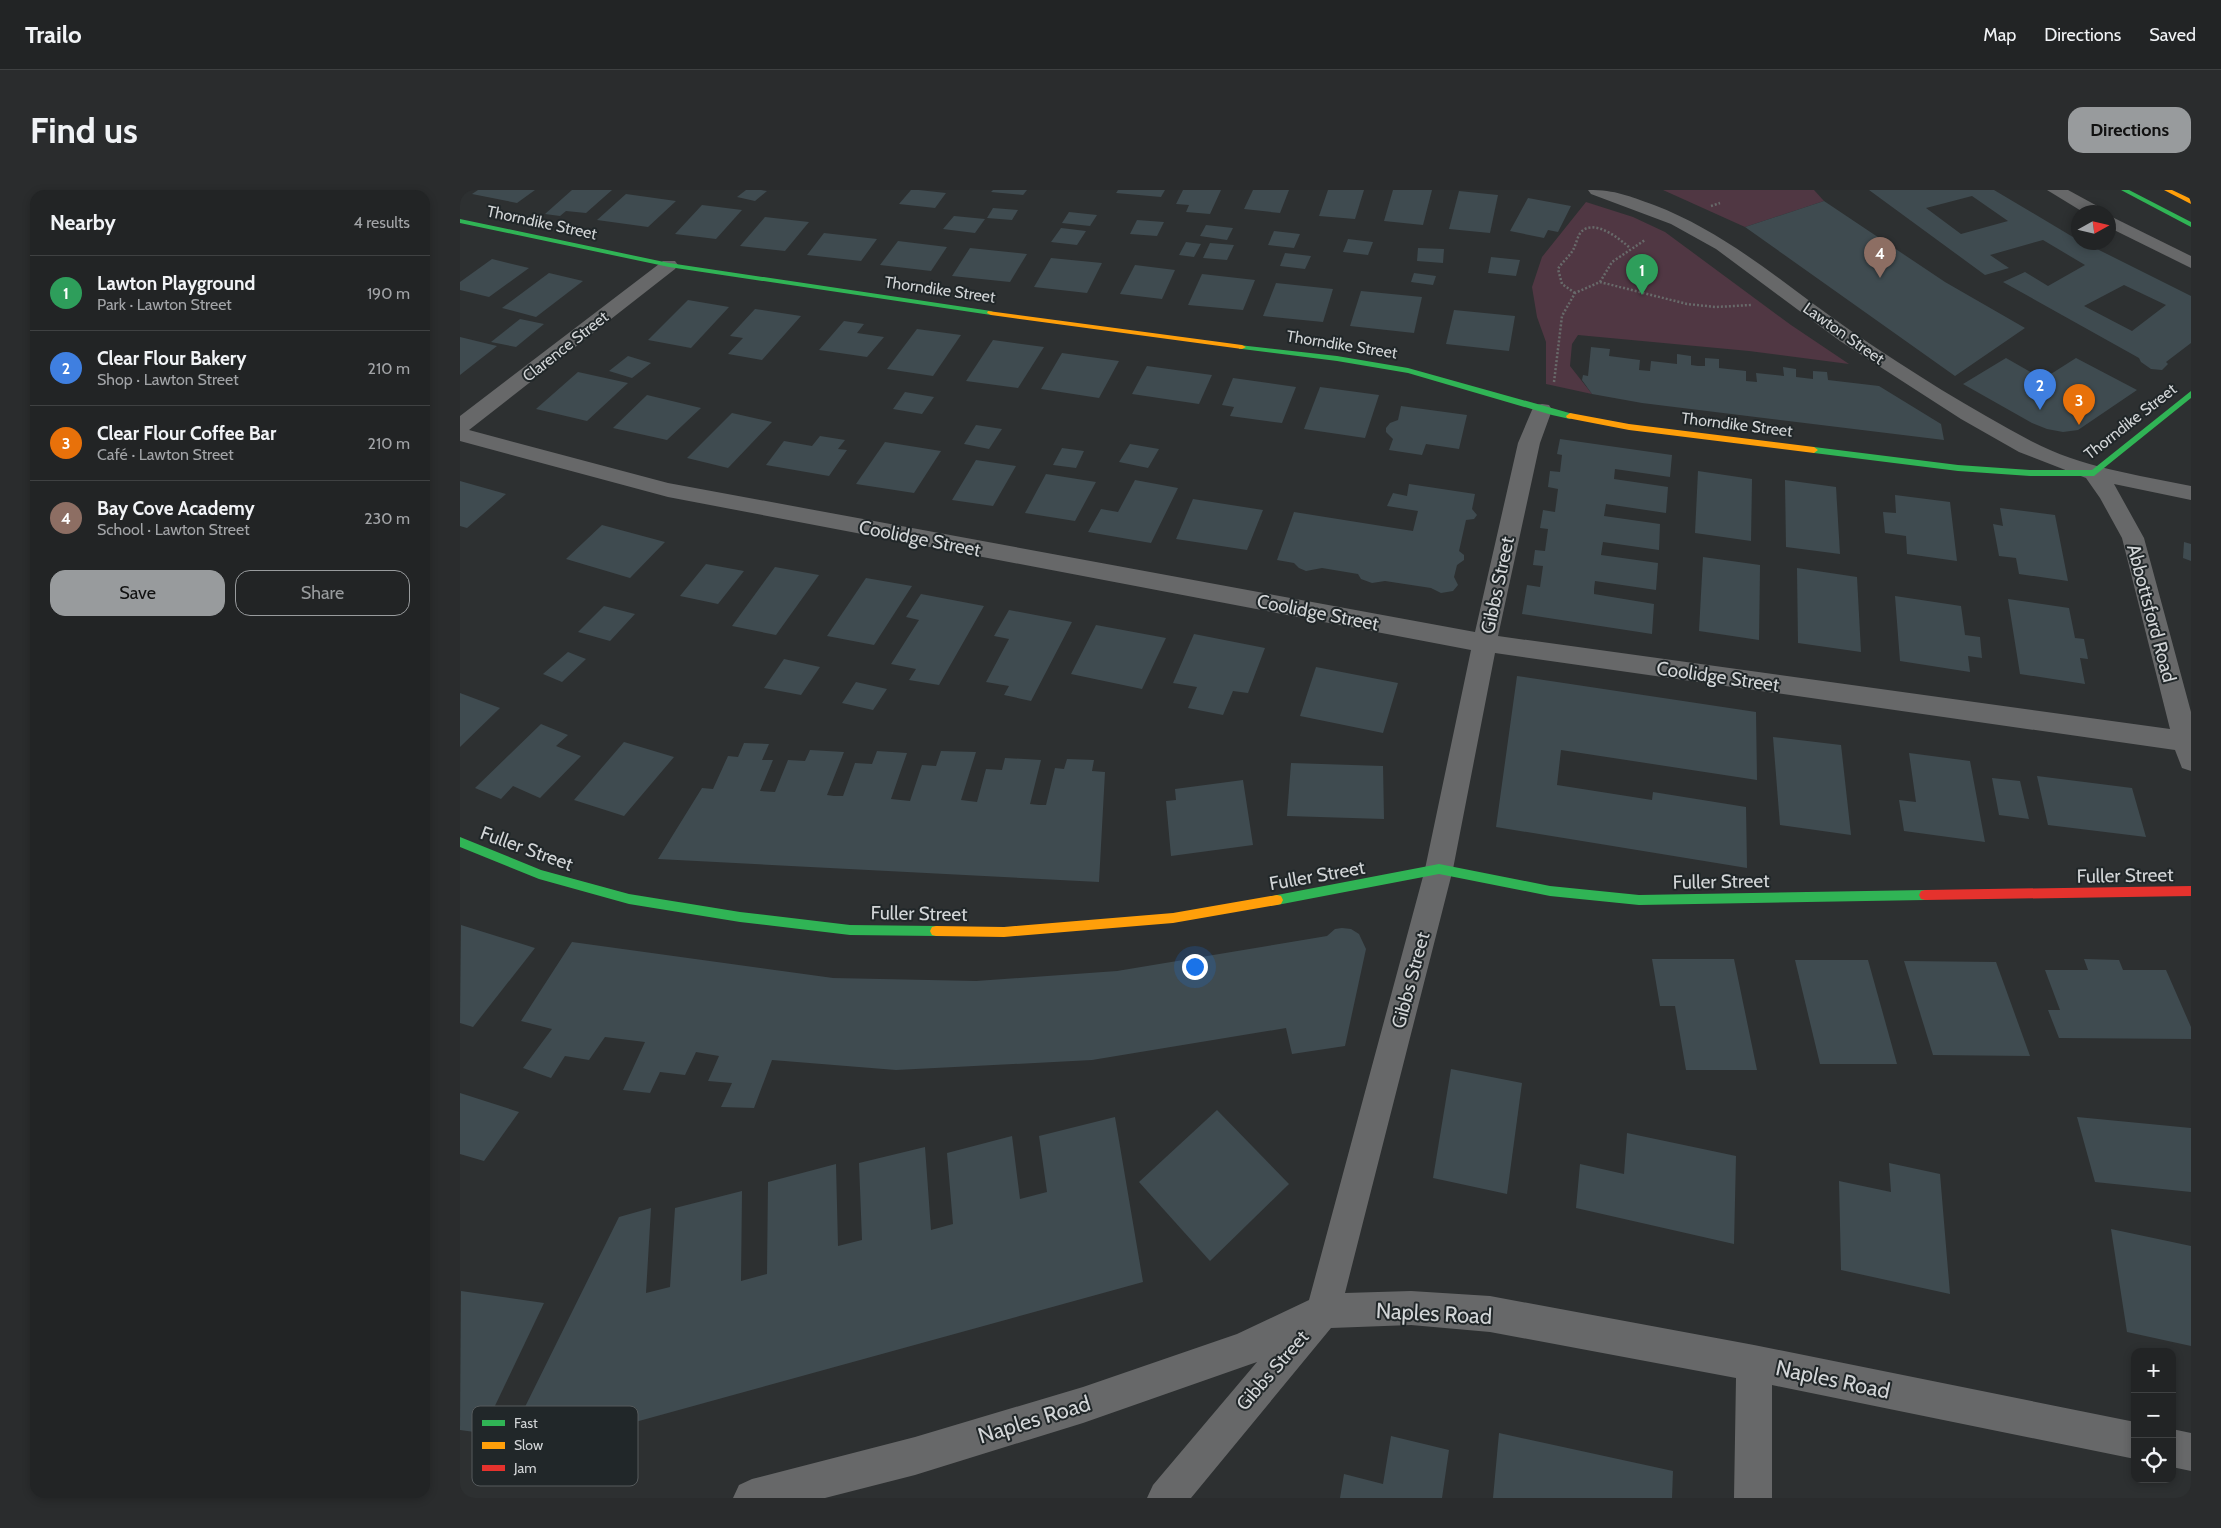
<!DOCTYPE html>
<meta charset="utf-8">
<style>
body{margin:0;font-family:Cabin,sans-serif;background:#2a2c2d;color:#f1f3f6}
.controls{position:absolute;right:15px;bottom:15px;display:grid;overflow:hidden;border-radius:10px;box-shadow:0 2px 8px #0003}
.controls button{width:45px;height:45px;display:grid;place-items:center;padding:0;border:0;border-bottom:1px solid #3f4142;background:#222425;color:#f1f3f6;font:25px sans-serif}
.compass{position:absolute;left:1611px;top:15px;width:45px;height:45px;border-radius:50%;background:#222425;box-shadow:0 2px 8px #0003;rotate:82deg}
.you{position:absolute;left:734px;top:776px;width:18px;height:18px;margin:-12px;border:4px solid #fff;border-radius:50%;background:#1a73e8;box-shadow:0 0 0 8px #1a73e833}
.badge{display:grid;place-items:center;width:32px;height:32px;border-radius:50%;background:#989b9d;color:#fff;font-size:16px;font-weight:700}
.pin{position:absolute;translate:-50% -41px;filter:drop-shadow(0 1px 2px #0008)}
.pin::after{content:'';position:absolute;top:26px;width:18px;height:15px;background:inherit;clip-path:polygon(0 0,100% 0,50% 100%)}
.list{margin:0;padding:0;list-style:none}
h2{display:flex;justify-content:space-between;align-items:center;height:65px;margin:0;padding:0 20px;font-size:21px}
h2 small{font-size:16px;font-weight:400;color:#a2a4a7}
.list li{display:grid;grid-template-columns:32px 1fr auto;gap:15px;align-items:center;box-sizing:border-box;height:75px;padding:0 20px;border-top:1px solid #3f4142}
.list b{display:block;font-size:19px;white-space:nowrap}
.list p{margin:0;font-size:16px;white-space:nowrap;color:#a2a4a7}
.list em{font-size:16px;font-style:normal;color:#a2a4a7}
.actions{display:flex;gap:10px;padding:15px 20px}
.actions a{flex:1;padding:11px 0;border:1px solid #989b9d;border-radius:15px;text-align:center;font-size:18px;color:#989b9d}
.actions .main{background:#989b9d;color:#111}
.icon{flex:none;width:28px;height:28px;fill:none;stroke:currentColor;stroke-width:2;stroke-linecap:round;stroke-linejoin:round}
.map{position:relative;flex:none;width:1731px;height:1308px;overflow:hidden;border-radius:15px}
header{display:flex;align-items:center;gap:30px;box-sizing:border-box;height:70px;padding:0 25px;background:#222425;border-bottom:1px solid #3f4142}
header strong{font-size:24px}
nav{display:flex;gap:28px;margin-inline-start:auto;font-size:18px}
.intro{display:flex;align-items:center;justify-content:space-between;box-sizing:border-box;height:120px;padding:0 30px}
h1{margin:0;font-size:35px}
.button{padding:12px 22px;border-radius:15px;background:#989b9d;color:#111;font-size:18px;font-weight:700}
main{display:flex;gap:30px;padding:0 30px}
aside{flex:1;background:#222425;border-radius:15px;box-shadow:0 2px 8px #0003}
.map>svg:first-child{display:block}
.green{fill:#503743}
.building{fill:#3f4b50;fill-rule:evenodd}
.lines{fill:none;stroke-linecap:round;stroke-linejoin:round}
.path{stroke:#686a6a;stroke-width:2.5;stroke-dasharray:2 2;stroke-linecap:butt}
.street{fill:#676869;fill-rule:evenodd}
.fast{fill:#30b455;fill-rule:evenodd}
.slow{fill:#ff9f0a;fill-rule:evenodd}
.jam{fill:#e5322d;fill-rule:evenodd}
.labels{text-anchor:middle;stroke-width:4;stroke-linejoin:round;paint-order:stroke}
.far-street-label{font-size:16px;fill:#d2d5d7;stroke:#212729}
.street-label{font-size:19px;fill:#d2d5d7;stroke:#212729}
.near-street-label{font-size:22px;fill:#d2d5d7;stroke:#212729}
.key{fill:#212729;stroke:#565b5d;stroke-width:1}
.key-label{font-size:14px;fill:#d2d5d7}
</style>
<header>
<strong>Trailo</strong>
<nav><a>Map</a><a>Directions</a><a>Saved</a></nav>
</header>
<div class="intro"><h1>Find us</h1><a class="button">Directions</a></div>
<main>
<aside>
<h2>Nearby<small>4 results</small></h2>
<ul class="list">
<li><span class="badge" style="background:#2e9e5b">1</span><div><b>Lawton Playground</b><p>Park · Lawton Street</p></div><em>190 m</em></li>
<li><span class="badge" style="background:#3f7fe0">2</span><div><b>Clear Flour Bakery</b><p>Shop · Lawton Street</p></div><em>210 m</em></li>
<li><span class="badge" style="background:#e8710a">3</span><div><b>Clear Flour Coffee Bar</b><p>Café · Lawton Street</p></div><em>210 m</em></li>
<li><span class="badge" style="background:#8d6e63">4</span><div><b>Bay Cove Academy</b><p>School · Lawton Street</p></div><em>230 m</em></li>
</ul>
<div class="actions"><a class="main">Save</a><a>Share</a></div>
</aside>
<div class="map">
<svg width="1731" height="1308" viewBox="0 0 1731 1308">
<rect width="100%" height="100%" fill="#2d3031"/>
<!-- green -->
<g class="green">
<polygon points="1203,0 1354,0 1364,11 1285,37"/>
<polygon points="1126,12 1173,27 1205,42 1331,135 1389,174 1289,161 1118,145 1112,154 1110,176 1132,204 1086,194 1086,152 1077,127 1072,97 1082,67"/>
</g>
<!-- building -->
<g class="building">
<polygon points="18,0 75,0 57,13 12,4"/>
<polygon points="112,0 152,0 126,23 106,21 100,26 85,24"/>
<polygon points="286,0 301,0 307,1 295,11 277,7"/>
<polygon points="451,0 459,0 486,3 475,18 439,14"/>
<polygon points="533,0 567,0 563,5 531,2"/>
<polygon points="658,0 705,0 701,7 656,3"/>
<polygon points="723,0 761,0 750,24 726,22 729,15 716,14"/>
<polygon points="793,0 829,0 820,23 784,19"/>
<polygon points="868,0 904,0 895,29 859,26"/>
<polygon points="933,0 972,0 963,35 924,31"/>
<path d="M1409,0H1534L1618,50V52H1623L1731,106V153L1706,172L1708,174L1702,180L1691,179L1681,172L1679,168L1543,92L1565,82L1588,96L1625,75L1583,50L1530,65L1549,78L1525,85ZM1512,6L1548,31L1501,44L1466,18ZM1664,95L1706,115L1672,141L1624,116Z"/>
<polygon points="999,1 1038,5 1030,43 989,39"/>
<polygon points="166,4 216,11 188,37 137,30"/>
<polygon points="1068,8 1111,16 1098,42 1088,40 1084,48 1050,41"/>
<polygon points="1364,11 1485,92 1565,138 1495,186 1285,37"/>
<polygon points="242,15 282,20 256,49 215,44"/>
<polygon points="533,18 558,20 552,30 527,28"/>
<polygon points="609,22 637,25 630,36 602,33"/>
<polygon points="494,26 525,29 515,43 483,39"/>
<polygon points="305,27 349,32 325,61 280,56"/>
<polygon points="677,30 704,32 697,46 670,44"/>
<polygon points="746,35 773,38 767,50 740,46"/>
<polygon points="601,38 626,41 617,55 591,52"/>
<polygon points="814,41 840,44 834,58 808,55"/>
<polygon points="364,43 417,49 401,71 347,65"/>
<polygon points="888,49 913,52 908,65 883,62"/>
<polygon points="438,51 487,57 471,81 420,75"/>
<polygon points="726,52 741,54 734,67 719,65"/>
<polygon points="750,53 774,55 767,70 743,68"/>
<polygon points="510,58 567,64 550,92 492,86"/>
<polygon points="958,58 984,59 983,73 957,71"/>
<polygon points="825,63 851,66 845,79 820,76"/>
<polygon points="1031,67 1060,70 1056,86 1028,83"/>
<polygon points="591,68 642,73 627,103 574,97"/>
<polygon points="32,69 69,78 29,107 0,100 0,92"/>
<polygon points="675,75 715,80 702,109 660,104"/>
<polygon points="89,83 123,91 76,127 42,118"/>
<polygon points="954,83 976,86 973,95 951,92"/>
<polygon points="742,84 795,90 783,120 728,115"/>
<polygon points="816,93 873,99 863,132 803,126"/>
<polygon points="901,101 962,107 954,143 890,136"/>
<polygon points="228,110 269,117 231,158 188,150"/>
<polygon points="295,119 341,126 302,170 268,164 283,148 270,146"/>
<polygon points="994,120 1055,126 1049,161 986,154"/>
<polygon points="60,129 84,134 56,157 31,152"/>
<polygon points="384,131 404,134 397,143 424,147 407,167 359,160"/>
<polygon points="457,139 501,145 473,186 427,179"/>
<polygon points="0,147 37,156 0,185"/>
<polygon points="533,150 584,157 558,198 506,191"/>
<polygon points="1131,157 1150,159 1149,166 1180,170 1179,180 1190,181 1191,171 1217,174 1217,164 1231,166 1231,175 1238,176 1245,176 1245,168 1259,169 1259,178 1286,181 1286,191 1297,192 1296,183 1324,186 1323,177 1336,179 1336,187 1353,189 1353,181 1367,182 1368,190 1419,196 1481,234 1484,250 1182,213 1132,204 1122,190 1123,185 1128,186"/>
<polygon points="602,163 659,171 639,208 581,199"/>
<polygon points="168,166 191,173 172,188 149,181"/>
<polygon points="1546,168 1583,189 1616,168 1677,200 1618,240 1603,242 1587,239 1572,233 1503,194"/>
<polygon points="687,176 752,185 739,214 672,204"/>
<polygon points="118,182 168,193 127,231 76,219"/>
<polygon points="773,188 836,197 822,233 770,226 774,217 762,215"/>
<polygon points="860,197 919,205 905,248 844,239"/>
<polygon points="445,202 474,207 462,224 433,219"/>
<polygon points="187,205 241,218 207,250 153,238"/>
<polygon points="941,216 1007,225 999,259 966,254 962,265 929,260 933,249 926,242 926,238 930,233 938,230"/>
<polygon points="272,223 312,232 268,278 227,268"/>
<polygon points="516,235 542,239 529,259 504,254"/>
<polygon points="360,246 385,250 378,259 387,260 369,286 306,275 324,251 352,256"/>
<polygon points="1100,249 1212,265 1210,287 1155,279 1154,289 1208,297 1206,323 1146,314 1144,326 1200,334 1199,360 1143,352 1141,365 1198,373 1196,400 1135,391 1134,399 1134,404 1194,414 1192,444 1062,424 1067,395 1080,397 1083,376 1073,375 1075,360 1085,361 1088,339 1080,338 1083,320 1095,322 1098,299 1088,297 1090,281 1100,282 1102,265 1097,264"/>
<polygon points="425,252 481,261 454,303 396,294"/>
<polygon points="670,254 699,259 688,278 659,272"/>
<polygon points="602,258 624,261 616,278 593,275"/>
<polygon points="516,270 556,276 533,316 492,310"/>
<polygon points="1238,281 1292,289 1291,351 1235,343"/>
<polygon points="586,284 636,292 615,331 565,323"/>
<polygon points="675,290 718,298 691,353 628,342 641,319 658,322"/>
<polygon points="1325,290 1376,297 1380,364 1326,357"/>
<polygon points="0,291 46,304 7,338 0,336"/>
<polygon points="949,294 1015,304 1012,319 1017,325 1014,329 1006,330 999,361 1004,365 1004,370 997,375 994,387 998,395 993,401 981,403 971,398 925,391 912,393 901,389 898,384 862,378 846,381 839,378 834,373 817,370 834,322 953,341 958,321 927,316 933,303 947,306"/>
<polygon points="1435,305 1490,312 1497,371 1447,364 1446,346 1425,343 1423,322 1436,323"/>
<polygon points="733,309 803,320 787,360 716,349"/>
<polygon points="1540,318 1595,325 1608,391 1559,384 1556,368 1539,366 1533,334 1543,336"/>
<polygon points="142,335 205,352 170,388 106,369"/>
<polygon points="1724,352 1731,354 1731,371 1723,368"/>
<polygon points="1243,367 1300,375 1299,450 1239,441"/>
<polygon points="246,374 284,381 258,414 220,406"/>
<polygon points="315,377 359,385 316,445 272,436"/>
<polygon points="1337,378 1397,387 1401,462 1338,453"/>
<polygon points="406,388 452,396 414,455 367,446"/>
<polygon points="461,404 524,416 479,495 449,490 456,479 431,474 459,430 446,427"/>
<polygon points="1435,406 1501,416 1505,445 1520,447 1522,468 1508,466 1510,482 1440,471"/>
<polygon points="1548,409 1609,418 1615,448 1624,449 1628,469 1620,468 1625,494 1560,484"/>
<polygon points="144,416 175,424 150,451 118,442"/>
<polygon points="549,420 612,432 571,511 544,505 549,496 526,492 549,449 534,446"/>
<polygon points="636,435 706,448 682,499 611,484"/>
<polygon points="734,444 805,458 788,503 773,501 763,525 728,518 737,497 713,493"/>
<polygon points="108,462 126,469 102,492 83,484"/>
<polygon points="324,469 360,477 341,505 304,498"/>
<polygon points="856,477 938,493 923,543 840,526"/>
<polygon points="1057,486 1296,522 1297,590 1101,560 1097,595 1192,610 1193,602 1286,617 1287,678 1036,637"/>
<polygon points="396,492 427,499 413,520 382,513"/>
<polygon points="0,503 40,518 0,557"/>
<polygon points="81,534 108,545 96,556 121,566 80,608 53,596 41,609 15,598"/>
<polygon points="1313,547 1381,555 1391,645 1320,635"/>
<polygon points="164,552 214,567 164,626 114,610"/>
<polygon points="284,553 309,554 302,570 313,570 300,601 315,602 328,570 345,571 350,560 384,562 367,605 374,606 383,606 395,573 412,574 417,561 447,563 431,609 450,611 462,575 476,576 481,561 516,562 501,610 517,612 526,579 542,580 545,568 581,570 570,614 579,615 586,615 595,578 604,579 607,569 634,570 632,581 645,582 639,692 198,669 242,598 253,599 268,566 278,567"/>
<polygon points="1449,563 1510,571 1525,652 1444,641 1439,610 1456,612"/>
<polygon points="831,573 923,576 924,629 827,626"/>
<polygon points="1577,586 1672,598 1686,647 1588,635"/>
<polygon points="1532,588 1560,591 1569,629 1539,625"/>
<polygon points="783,590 793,655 711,666 706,611 716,610 715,599"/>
<polygon points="1,735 75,758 13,837 0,833"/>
<polygon points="882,738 891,739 899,744 906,759 885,856 832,864 826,838 632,870 436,880 312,870 294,918 261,917 272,893 248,891 259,866 236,862 225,885 200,882 190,903 163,900 185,852 145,847 129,870 105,866 91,888 63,878 92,839 61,831 112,752 373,788 516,791 657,781 867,746 875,739"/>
<polygon points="1192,769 1274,769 1297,880 1226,880 1215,816 1200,816"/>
<polygon points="1624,769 1659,770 1663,780 1706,780 1731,837 1731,849 1599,848 1588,820 1600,820 1585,780 1628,780"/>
<polygon points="1335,770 1408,770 1437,874 1360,874"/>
<polygon points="1444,771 1536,772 1570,866 1473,865"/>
<polygon points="991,879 1062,893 1047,1004 973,988"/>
<polygon points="0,903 59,922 24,971 0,964"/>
<polygon points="757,920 829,994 750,1071 679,992"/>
<polygon points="655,927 683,1092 110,1250 82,1253 72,1250 62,1241 59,1229 159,1027 191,1018 186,1103 210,1097 215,1018 282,1001 281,1091 307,1084 308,992 376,974 378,1056 402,1050 399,973 465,957 471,1040 493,1034 487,963 552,946 560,1009 587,1002 579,946"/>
<polygon points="1617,927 1731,938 1731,1002 1635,992"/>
<polygon points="1167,943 1276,966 1274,1054 1116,1018 1120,974 1164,984"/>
<polygon points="1429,973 1480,984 1490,1104 1381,1080 1379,991 1431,1002"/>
<polygon points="1651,1039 1731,1056 1731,1156 1667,1142"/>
<polygon points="1,1101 84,1113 22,1243 0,1240"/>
<polygon points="1039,1243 1213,1281 1212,1308 1033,1308"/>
<polygon points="931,1246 989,1260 982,1308 880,1308 884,1284 923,1294"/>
</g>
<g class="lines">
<!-- path -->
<g class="path">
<polyline points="1251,16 1260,13"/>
<polyline points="1140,92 1152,72 1185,50"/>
<path d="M1115,103L1102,94L1098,79C1102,72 1109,67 1113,60C1116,55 1117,47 1121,42C1134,28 1160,49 1170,58"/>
<polyline points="1094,192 1102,126 1115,103 1140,92 1227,114 1256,117 1291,115"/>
</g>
<!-- street -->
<g class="street">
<path d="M1128,0C1157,0 1168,6 1194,15C1270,44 1328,98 1394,143C1451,182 1511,219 1571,251C1620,277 1677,285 1731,296V310L1654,294L1684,348L1731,522V581L1722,578L1715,560L1035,463L993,679L885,1103L951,1101L1030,1106L1294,1155L1675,1232V1269L1312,1195V1308H1274L1276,1188L1030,1142L951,1135L871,1138L731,1308H687L693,1295L797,1172L623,1233L455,1285L365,1308H273L279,1295L292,1289L455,1247L623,1197L777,1144L849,1110L965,679L1011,460L208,307L0,251V226L203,71H215L218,75L215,79L9,240L208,293L1015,442L1058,253L1072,220L1075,215L1082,214L1089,215L1092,220L1080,253L1038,446L1710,539L1662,348L1640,308L1626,288L1559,262L1501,229L1380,151L1256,59L1211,34L1131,4Z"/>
<polygon points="1587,0 1608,0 1641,18 1644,22 1623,22"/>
<polygon points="1648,25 1731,66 1731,78 1648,37"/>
<polygon points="1712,1239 1731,1243 1731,1281 1712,1277"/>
</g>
<!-- fast -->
<g class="fast">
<polygon points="1661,0 1669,0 1731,32 1731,37"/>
<polygon points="0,29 209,73 531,121 535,123 531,125 209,77 0,33"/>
<polygon points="779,155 877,166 948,178 1113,224 1114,226 1110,229 1092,225 948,183 877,171 782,159 779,159"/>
<polygon points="1731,201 1731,208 1634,286 1570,286 1498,281 1354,263 1350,260 1354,257 1498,275 1570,280 1632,280"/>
<polygon points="0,647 81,680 169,704 280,722 390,735 476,736 480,737 482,741 480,745 476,746 390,745 280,732 169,714 79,689 0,657"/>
<polygon points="979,674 1090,696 1179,705 1465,700 1469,701 1471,705 1469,709 1465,710 1179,715 1090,706 979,684 817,715 813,714 811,710 813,706 817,705"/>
</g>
<!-- slow -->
<g class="slow">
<polygon points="1704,0 1712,0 1731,9 1731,14"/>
<polygon points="528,121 782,155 786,157 782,159 531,125 527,123"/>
<polygon points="1110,223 1169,234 1354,257 1358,260 1354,263 1169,240 1107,228 1106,226"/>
<polygon points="817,705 821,706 823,710 821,714 817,715 713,733 544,747 476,746 472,745 470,741 472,737 476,736 544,737 713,723"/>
</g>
<!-- jam -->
<polygon class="jam" points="1731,696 1731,706 1465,710 1461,709 1459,705 1461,701 1465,700"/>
</g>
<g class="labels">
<!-- far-street labels -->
<g class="far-street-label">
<text transform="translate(82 32) rotate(12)" y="6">Thorndike Street</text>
<text transform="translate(480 99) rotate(8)" y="6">Thorndike Street</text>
<text transform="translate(1384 143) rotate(35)" y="6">Lawton Street</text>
<text transform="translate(882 154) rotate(9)" y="6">Thorndike Street</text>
<text transform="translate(105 156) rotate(-38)" y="6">Clarence Street</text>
<text transform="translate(1670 231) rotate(-38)" y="6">Thorndike Street</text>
<text transform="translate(1277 234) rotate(7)" y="6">Thorndike Street</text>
</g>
<!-- street labels -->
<g class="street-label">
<text transform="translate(460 348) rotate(11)" y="7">Coolidge Street</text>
<text transform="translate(1037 395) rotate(-78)" y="7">Gibbs Street</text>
<text transform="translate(858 422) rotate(11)" y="7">Coolidge Street</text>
<text transform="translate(1692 423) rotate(75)" y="7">Abbottsford Road</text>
<text transform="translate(1258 486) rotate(8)" y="7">Coolidge Street</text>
<text transform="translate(67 658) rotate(20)" y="7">Fuller Street</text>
<text transform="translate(857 685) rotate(-10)" y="7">Fuller Street</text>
<text transform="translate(1665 685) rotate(-1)" y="7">Fuller Street</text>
<text transform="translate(1261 691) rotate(-1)" y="7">Fuller Street</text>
<text transform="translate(459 723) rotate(1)" y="7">Fuller Street</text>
<text transform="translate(950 790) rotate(-75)" y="7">Gibbs Street</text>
<text transform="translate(812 1180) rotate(-49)" y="7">Gibbs Street</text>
</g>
<!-- near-street labels -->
<g class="near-street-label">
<text transform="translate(974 1123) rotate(3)" y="8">Naples Road</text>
<text transform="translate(1373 1189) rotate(12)" y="8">Naples Road</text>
<text transform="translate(574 1229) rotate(-17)" y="8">Naples Road</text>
</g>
</g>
<!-- legend -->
<rect x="12" y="1216" width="166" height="80" rx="8" class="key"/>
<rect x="22" y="1230" width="23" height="6" fill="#30b455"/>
<rect x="22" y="1252" width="23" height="7" fill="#ff9f0a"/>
<rect x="22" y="1275" width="23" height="6" fill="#e5322d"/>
<g class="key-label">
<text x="54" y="1238">Fast</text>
<text x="54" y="1260">Slow</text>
<text x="54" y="1283">Jam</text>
</g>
</svg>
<div class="controls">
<button>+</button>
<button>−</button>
<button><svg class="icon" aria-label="locate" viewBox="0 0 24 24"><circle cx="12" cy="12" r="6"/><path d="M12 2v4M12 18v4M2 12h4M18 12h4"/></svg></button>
</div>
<svg class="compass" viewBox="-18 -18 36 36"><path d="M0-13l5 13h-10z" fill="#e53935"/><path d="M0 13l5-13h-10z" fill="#a2a4a7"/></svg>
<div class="you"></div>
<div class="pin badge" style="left:1182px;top:105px;background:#2e9e5b">1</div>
<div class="pin badge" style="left:1580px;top:220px;background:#3f7fe0">2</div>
<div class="pin badge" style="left:1619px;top:235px;background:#e8710a">3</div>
<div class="pin badge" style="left:1420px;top:88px;background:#8d6e63">4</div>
</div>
</main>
